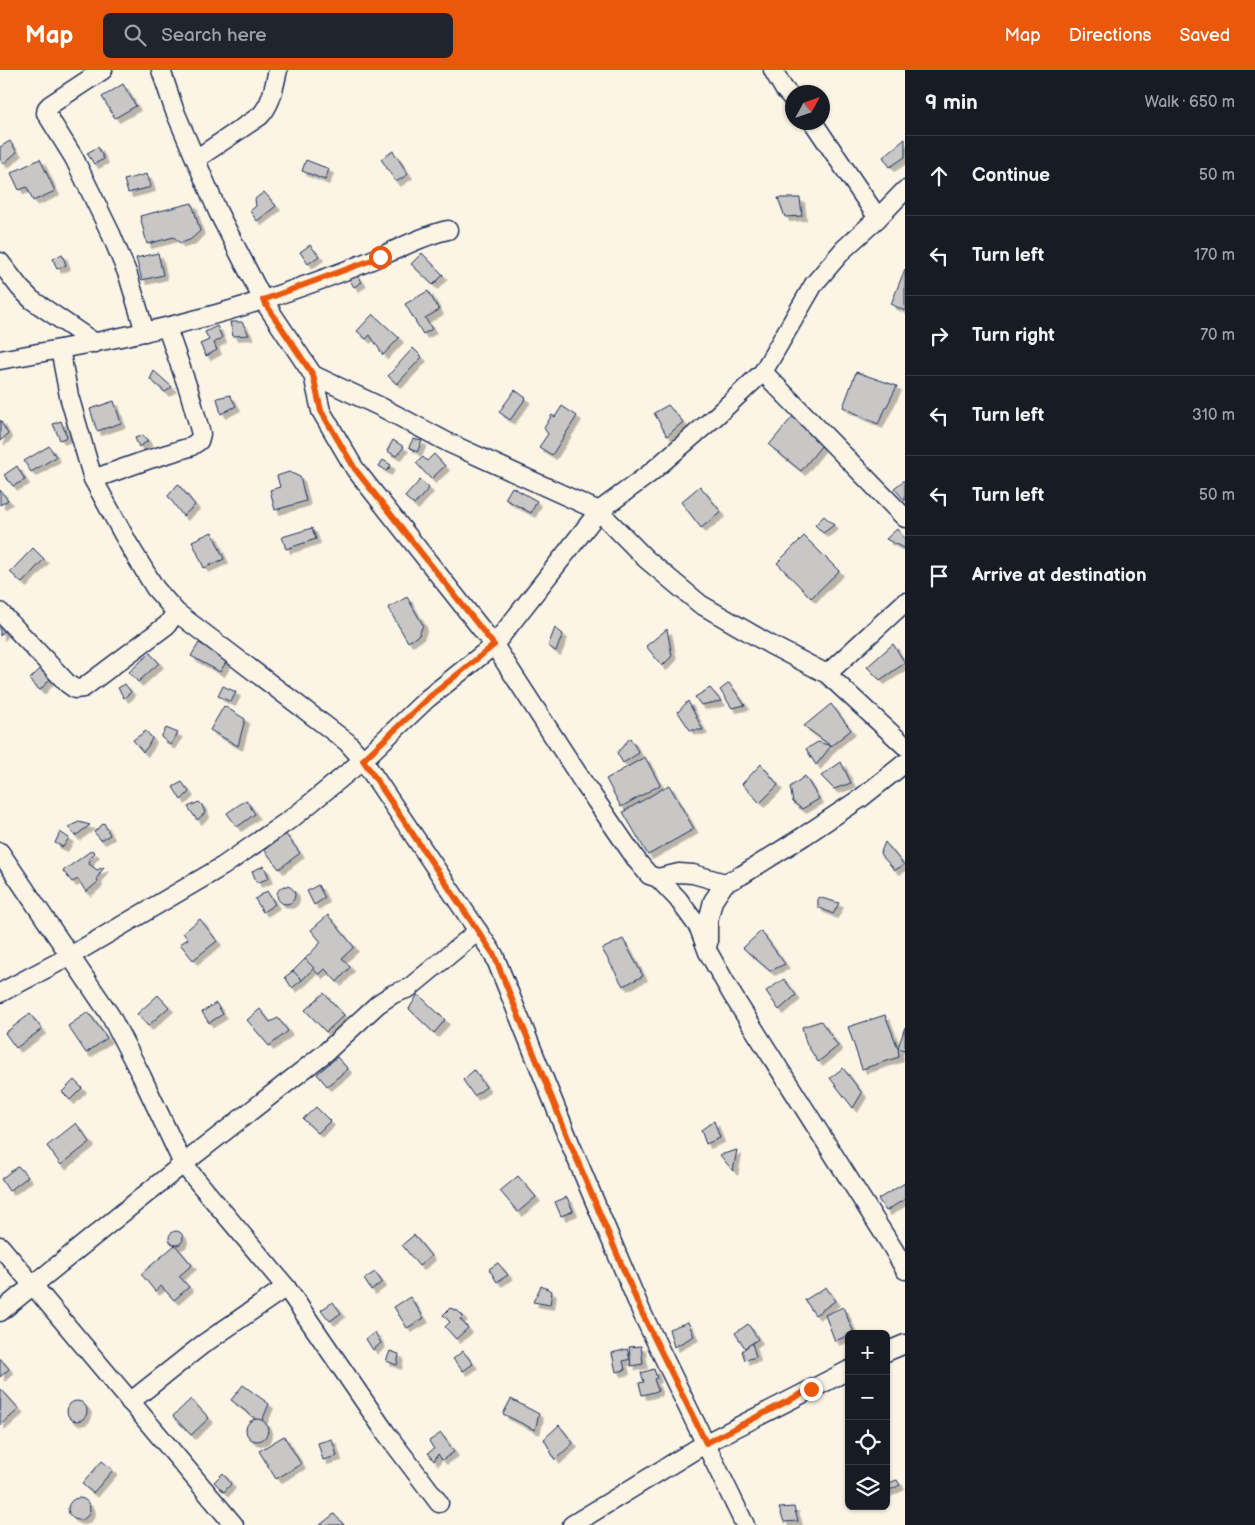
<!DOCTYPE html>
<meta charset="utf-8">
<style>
body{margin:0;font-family:"Balsamiq Sans",sans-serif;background:#20242c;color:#f1f3f6}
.controls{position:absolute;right:15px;bottom:15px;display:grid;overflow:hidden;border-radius:8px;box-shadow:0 1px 4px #0004}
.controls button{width:45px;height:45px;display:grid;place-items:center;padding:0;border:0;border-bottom:1px solid #363941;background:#171b24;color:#f1f3f6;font:25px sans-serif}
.compass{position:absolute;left:785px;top:15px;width:45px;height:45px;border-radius:50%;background:#171b24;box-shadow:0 1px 4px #0004;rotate:50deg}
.stop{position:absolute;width:15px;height:15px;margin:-11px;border:4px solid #ea580c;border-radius:50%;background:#fff}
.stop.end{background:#ea580c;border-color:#fff;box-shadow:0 1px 5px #0008}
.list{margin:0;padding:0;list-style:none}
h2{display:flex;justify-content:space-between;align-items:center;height:65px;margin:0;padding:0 20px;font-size:21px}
h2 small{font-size:16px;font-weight:400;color:#9ea1a6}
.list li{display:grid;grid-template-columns:32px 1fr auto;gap:15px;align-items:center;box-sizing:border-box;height:80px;padding:0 20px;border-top:1px solid #363941}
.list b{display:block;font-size:19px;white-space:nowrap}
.list em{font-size:16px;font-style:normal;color:#9ea1a6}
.icon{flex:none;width:28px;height:28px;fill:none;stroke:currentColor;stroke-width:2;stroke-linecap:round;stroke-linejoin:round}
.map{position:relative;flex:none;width:905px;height:1455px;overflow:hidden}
header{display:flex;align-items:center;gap:30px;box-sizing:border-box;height:70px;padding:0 25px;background:#ea580c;color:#fff}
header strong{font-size:24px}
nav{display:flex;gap:28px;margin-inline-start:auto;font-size:18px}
.search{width:350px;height:45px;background:#20242c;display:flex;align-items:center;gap:12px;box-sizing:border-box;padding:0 18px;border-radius:8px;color:#9ea1a6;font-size:19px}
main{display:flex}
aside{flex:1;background:#171b24}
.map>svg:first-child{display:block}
.building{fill:#c8c7c6;stroke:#1b2f5e;filter:url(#shadow)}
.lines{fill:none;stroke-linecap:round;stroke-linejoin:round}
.minor-casing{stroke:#1b2f5e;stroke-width:21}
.minor{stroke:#fcf5e5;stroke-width:18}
.route{stroke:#ea580c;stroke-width:6}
</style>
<header>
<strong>Map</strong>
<div class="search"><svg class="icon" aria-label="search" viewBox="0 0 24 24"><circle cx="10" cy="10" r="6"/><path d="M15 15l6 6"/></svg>Search here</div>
<nav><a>Map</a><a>Directions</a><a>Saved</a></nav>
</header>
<main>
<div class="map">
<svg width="905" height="1455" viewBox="0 0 905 1455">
<defs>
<filter id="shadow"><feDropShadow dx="4.5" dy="4.5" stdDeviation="0" flood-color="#0004"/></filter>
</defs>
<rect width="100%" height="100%" fill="#fcf5e5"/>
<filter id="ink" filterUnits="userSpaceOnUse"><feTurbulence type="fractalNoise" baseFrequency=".02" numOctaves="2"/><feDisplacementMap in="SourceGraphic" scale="10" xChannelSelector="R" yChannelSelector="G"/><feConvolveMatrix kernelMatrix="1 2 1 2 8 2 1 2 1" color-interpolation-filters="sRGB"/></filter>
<g filter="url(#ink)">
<!-- building -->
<g class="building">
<polygon points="123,14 136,36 115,48 102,27"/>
<polygon points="905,69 905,87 890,97 883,87"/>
<polygon points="10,71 17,82 3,94 0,89 0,77"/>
<polygon points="98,77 104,89 94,94 87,83"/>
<polygon points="393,81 408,104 396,112 381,89"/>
<polygon points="40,89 55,121 33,131 27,117 19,120 11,103"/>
<polygon points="306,90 329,99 325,110 302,101"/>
<polygon points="147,104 151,117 128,123 124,110"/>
<polygon points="264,122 276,136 257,151 250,141 256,136 255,129"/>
<polygon points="778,128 800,128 802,146 785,147"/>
<polygon points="192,133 200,161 190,170 180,173 174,167 147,174 140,146"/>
<polygon points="310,175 319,186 308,194 300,182"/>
<polygon points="158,183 163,205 142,210 136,188"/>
<polygon points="422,183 443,205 433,215 411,194"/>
<polygon points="62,184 66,195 57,199 53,189"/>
<polygon points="905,199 905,241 891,234"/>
<polygon points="356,204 362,212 354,217 349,209"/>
<polygon points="428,221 439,240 425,248 432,259 423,264 405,234"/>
<polygon points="373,244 399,268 383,285 370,265 366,269 357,261"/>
<polygon points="230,252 242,252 249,265 233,266"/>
<polygon points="217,256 222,268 214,273 217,280 206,286 200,274 209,270 205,262"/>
<polygon points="413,278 422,287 397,314 388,306"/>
<polygon points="154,301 172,317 165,322 150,309"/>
<polygon points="856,302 897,316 878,354 843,337"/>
<polygon points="515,320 526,328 510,350 499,342"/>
<polygon points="230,325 236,336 221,344 217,328"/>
<polygon points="114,331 121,353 97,361 90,339"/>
<polygon points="668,335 683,352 667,366 654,343"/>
<polygon points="562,336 577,346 552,385 539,377 548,364 544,358 552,345 555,347"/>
<polygon points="794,345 826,370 801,401 769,375"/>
<polygon points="0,350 8,364 0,371"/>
<polygon points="61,351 67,367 60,370 53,354"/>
<polygon points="143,365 148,371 139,377 135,368"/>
<polygon points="413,369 422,371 417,382 409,377"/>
<polygon points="393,370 404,377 396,386 387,381"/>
<polygon points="49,376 56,387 31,402 24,391"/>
<polygon points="434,384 445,396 431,409 416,393 423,387 427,391"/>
<polygon points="383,390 391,395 387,401 379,396"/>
<polygon points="17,396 25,410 13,416 4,405"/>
<polygon points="289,402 300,407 306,431 275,440 270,420 280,417 277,406"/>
<polygon points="420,410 429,418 414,435 405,427"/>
<polygon points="905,410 905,431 894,418"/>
<polygon points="178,414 195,435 183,446 168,426"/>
<polygon points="700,416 721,442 701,458 681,432"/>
<polygon points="512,417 537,431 531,443 505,429"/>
<polygon points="0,420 8,430 0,435"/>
<polygon points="824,446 834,455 823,463 815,455"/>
<polygon points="312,458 316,469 286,479 282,467"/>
<polygon points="897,459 905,469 905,479 886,469"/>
<polygon points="212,462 224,489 204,498 192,471"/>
<polygon points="804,466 839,501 811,528 777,493"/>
<polygon points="33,478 44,489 22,513 10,502"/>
<polygon points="407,527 423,555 419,565 408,572 388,538"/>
<polygon points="0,552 7,558 0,566"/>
<polygon points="555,558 563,564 556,581 548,576"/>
<polygon points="667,559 672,586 662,596 646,576"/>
<polygon points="199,573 228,589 220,602 191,586"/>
<polygon points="893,574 905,593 880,610 867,597"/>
<polygon points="150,583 159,593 138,612 129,602"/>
<polygon points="40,599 50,609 40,620 29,610"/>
<polygon points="729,613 745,635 732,638 720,620"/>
<polygon points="125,614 131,622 124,628 118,618"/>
<polygon points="223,616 236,622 231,632 218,626"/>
<polygon points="710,618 721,631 701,635 695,627"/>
<polygon points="688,631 703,660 690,660 678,642"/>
<polygon points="831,634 851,660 831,676 804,656"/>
<polygon points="224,636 245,649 238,676 210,660"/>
<polygon points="166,658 178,663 170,675 161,667"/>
<polygon points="146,661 152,668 148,676 143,682 133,670"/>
<polygon points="630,668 639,683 623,693 617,683"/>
<polygon points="818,672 831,676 816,695 806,679"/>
<polygon points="645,687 660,715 621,737 606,709"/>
<polygon points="841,692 851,713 834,719 821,706"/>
<polygon points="761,694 778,715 760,733 742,714"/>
<polygon points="805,706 819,729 802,739 793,732 790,717"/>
<polygon points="182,712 189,722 181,730 173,717"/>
<polygon points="669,715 694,759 648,785 623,742"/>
<polygon points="246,730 255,744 237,757 227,743"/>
<polygon points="199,732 202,735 205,743 197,750 188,737"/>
<polygon points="79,752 90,755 75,766 68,757"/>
<polygon points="104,753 110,765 101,770 94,762"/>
<polygon points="60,762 69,768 63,777 55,773"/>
<polygon points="284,762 300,783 279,799 263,778"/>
<polygon points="885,772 904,795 895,800 880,784"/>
<polygon points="92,780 95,783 90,788 89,794 97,800 104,797 97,808 98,812 86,822 78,809 72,812 63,801"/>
<polygon points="264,796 269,808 257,813 252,801"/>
<polygon points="318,815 325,828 314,835 307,821"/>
<circle cx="286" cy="825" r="9"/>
<polygon points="267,821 275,834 263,842 255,829"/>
<polygon points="818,827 839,833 833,844 818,837"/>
<polygon points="328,845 354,877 342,888 350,897 337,912 325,899 319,905 305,889 321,872 311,860"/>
<polygon points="200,849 217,871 193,890 180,874 188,869 183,863"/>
<polygon points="761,861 785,894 770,901 743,878"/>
<polygon points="623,869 643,906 623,916 602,879"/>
<polygon points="305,889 314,898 302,910 293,901"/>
<polygon points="293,901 302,910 292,918 285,907"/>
<polygon points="784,909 796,925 779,940 766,921"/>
<polygon points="324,923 344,945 326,962 305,940"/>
<polygon points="418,924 445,950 434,963 409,939"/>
<polygon points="158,925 169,937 148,956 137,944"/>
<polygon points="216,933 223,944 209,953 202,942"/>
<polygon points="260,939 270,952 278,948 288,961 269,976 247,950"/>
<polygon points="88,942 107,968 86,983 68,956"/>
<polygon points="30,944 42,959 16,978 5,963"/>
<polygon points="885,945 898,978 899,987 862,999 848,957"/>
<polygon points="821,951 838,976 818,992 806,973 802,957"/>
<polygon points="905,957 905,980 898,978"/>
<polygon points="337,987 348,999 327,1016 317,1004"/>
<polygon points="843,998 862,1023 853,1038 830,1008"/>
<polygon points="474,1000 486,1017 474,1026 463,1010"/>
<polygon points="74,1010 82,1018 70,1030 62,1022"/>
<polygon points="316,1037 330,1051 318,1063 303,1049"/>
<polygon points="714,1051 720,1068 706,1074 701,1060"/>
<polygon points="76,1053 90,1072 61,1095 47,1076"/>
<polygon points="737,1080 733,1101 720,1085"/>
<polygon points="18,1096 28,1107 9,1121 1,1109"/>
<polygon points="518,1106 536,1127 518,1142 500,1121"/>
<polygon points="905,1113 905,1129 886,1141 878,1129"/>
<polygon points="567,1127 573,1141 561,1146 555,1132"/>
<circle cx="176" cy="1168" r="7"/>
<polygon points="414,1165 431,1186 419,1196 402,1175"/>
<polygon points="175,1175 192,1195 179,1206 189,1217 174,1230 161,1216 155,1221 141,1204"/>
<polygon points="498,1193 508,1205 497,1212 489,1199"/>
<polygon points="375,1202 382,1212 371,1220 364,1209"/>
<polygon points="541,1216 552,1221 550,1235 533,1232"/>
<polygon points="826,1217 835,1231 815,1245 805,1230"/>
<polygon points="410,1227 424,1248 407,1258 394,1237"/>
<polygon points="333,1232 341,1243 330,1251 321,1240"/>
<polygon points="843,1237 854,1263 849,1264 849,1265 835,1271 825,1245"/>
<polygon points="450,1238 458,1241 463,1246 460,1249 468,1258 456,1269 445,1257 450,1252 443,1245"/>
<polygon points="688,1252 694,1266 674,1277 669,1259"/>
<polygon points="748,1254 758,1269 745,1278 735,1263"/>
<polygon points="375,1262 381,1273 373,1280 366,1269"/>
<polygon points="752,1273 756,1287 745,1290 742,1281"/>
<polygon points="641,1276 643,1294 631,1296 629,1277"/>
<polygon points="627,1279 630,1289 623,1291 625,1300 616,1302 612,1283"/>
<polygon points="390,1281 399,1284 397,1295 386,1291"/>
<polygon points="463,1281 473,1294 463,1301 453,1289"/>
<polygon points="0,1288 9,1299 0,1307"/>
<polygon points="654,1299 657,1308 654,1309 658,1321 642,1325 639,1313 644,1312 641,1303"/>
<polygon points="243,1315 269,1334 261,1353 231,1330"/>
<polygon points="1,1319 19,1339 1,1355 0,1354"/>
<polygon points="191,1329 209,1348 191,1365 173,1346"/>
<polygon points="511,1329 539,1344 535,1360 503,1344"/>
<circle cx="77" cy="1341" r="10"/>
<circle cx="257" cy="1360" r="11"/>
<polygon points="559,1355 573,1373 555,1390 544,1369"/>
<polygon points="441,1363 454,1382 442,1390 438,1384 434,1391 428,1383 434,1379 429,1371"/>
<polygon points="284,1366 301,1394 276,1409 259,1381"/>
<polygon points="332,1369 337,1386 323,1390 318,1373"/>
<polygon points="102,1391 113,1400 93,1423 82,1414"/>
<polygon points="223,1403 231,1414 224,1422 214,1412"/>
<polygon points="897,1410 900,1415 886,1422 886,1414"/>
<circle cx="79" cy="1439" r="11"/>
<polygon points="794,1437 798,1451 784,1452 779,1438"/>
<polygon points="334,1444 344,1455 320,1455"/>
</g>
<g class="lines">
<!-- minor casing -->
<g class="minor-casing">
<g id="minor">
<polyline points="103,0 50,35 47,38 46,43 74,88 111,164 128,205 145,262"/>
<polyline points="161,0 174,39 218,142 263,230 313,305 321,341 355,399 494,575 583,712 638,792 649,805 658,808 678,829 699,858 708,882 733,926 894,1180 905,1200"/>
<polyline points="773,0 784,19 792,28"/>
<polyline points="813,52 878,148"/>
<path d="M196,89L260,46C272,34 274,16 278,0"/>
<polyline points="0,192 20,218 32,230 95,273"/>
<polyline points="60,279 69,326 93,409 129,475 155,518 176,542 347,672 363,690 494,885 570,1073 642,1243 745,1455"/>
<path d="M0,290C89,274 177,258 263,230C302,217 343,203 381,186C403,177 424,165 448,160"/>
<polyline points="763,302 905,448"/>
<polyline points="313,305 381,337 449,373 599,441 646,489 700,534 771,575 827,604 905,676"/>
<polyline points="93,409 147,390 190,377 199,371 201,364 189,321 167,258"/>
<polyline points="0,542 68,614 75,619 83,618 167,555 176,542"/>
<polyline points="827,604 905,532"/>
<polyline points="0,782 110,945 142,1007 183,1094 286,1217 386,1363 439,1433"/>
<polyline points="658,808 679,803 693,804 725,813"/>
<polyline points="708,874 708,851 713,831 725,813 742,805 804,766 861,728 905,693"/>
<polyline points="0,923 70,886 223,796 295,746 363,690 427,629 494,575 599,441 649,404 715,347 763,302 814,214 844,179 878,148 905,120"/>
<polyline points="0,1176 234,1455"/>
<polyline points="0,1242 183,1094 325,983 378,934 393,924 409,918 478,861"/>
<polyline points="886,1282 905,1274"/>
<polyline points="130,1332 202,1275 286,1217"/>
<polyline points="572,1455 706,1373 849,1300"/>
</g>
</g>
<!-- minor -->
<use href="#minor" class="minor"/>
</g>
</g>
<g class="lines" filter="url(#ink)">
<!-- route -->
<polyline class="route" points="380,187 263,230 313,305 321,341 355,399 494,575 427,629 363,690 494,885 570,1073 642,1243 706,1373 811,1319"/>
</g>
</svg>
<div class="controls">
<button>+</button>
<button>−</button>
<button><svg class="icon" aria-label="locate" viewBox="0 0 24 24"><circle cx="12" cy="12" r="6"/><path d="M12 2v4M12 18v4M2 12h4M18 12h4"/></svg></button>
<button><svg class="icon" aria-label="layers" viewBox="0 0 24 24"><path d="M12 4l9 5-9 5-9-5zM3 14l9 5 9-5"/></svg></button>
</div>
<svg class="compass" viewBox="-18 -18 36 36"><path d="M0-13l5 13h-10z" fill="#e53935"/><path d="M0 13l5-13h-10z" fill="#9ea1a6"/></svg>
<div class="stop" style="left:380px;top:187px"></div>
<div class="stop end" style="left:811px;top:1319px"></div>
</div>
<aside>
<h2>9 min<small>Walk · 650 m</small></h2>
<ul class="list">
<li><svg class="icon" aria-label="ahead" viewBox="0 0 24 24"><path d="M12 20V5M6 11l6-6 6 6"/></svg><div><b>Continue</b></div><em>50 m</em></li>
<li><svg class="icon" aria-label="left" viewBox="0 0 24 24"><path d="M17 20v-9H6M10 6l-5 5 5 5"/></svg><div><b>Turn left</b></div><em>170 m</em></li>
<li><svg class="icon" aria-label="right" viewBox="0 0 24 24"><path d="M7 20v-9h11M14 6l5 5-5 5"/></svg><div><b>Turn right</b></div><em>70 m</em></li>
<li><svg class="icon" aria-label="left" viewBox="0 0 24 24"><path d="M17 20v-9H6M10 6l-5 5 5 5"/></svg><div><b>Turn left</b></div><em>310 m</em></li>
<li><svg class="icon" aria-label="left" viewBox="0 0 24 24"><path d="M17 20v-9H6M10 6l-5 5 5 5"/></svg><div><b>Turn left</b></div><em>50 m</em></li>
<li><svg class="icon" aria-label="arrive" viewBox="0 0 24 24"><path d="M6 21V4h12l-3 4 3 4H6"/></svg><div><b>Arrive at destination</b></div></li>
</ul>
</aside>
</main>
